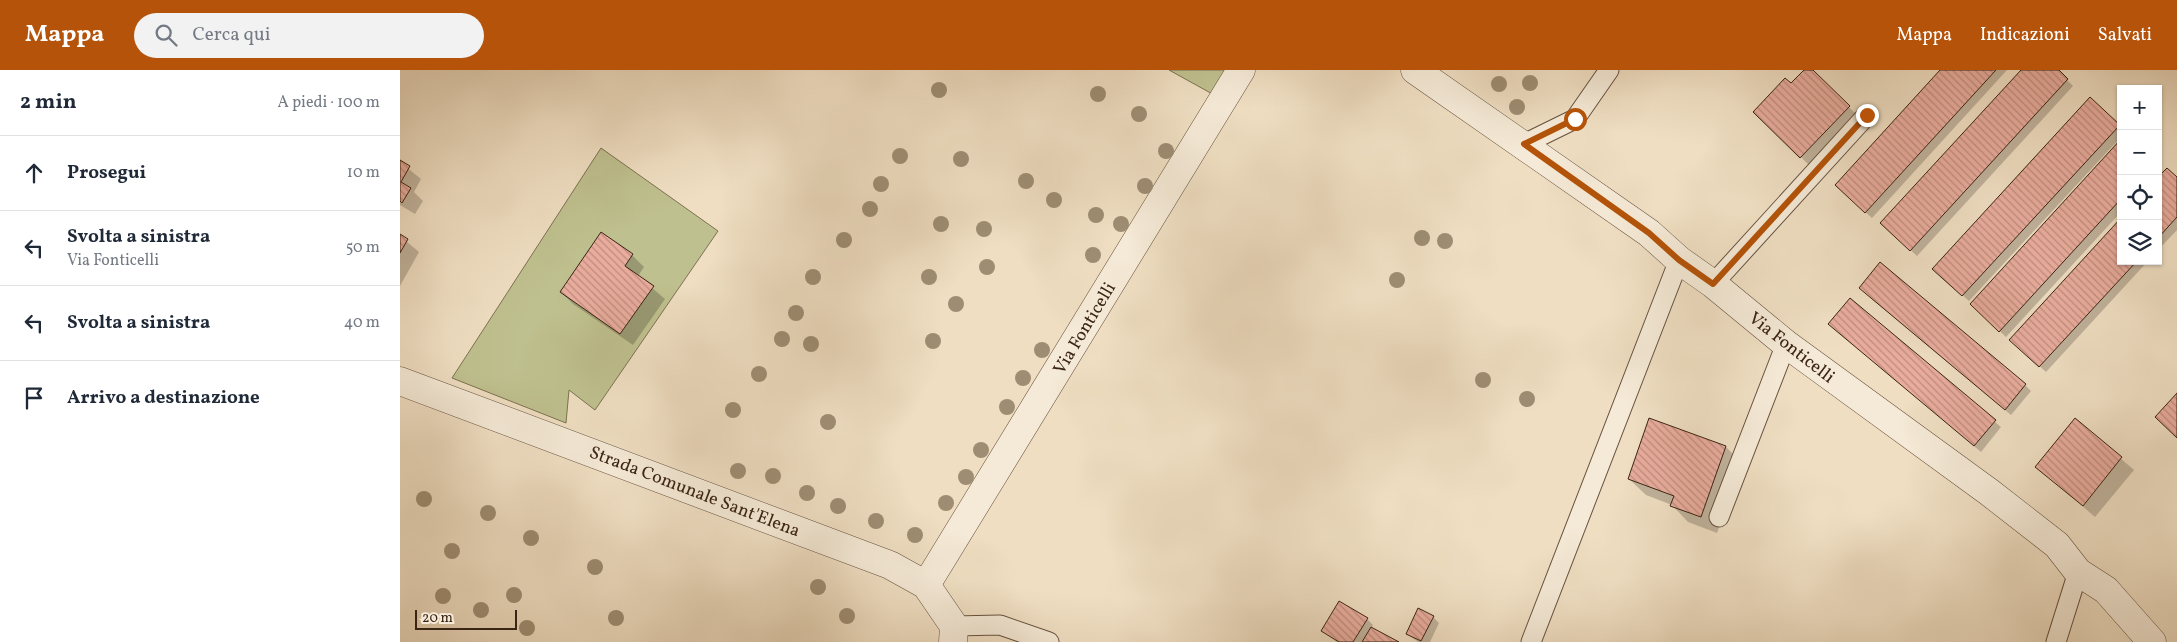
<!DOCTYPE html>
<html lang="it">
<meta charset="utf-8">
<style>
body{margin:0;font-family:Vollkorn,serif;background:#f2f2f3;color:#1f2937}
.controls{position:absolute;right:15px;top:15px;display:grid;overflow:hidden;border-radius:0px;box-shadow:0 1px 4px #0004}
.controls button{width:45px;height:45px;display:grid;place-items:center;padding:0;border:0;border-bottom:1px solid #e0e1e3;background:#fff;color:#1f2937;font:25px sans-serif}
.scale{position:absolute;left:15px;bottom:12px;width:102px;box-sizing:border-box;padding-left:5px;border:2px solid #3a2413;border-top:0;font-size:14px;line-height:18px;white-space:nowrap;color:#3a2413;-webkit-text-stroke:4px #f5ead7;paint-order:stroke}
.stop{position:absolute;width:15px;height:15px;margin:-11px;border:4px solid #b45309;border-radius:50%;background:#fff}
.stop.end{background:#b45309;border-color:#fff;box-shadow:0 1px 5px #0008}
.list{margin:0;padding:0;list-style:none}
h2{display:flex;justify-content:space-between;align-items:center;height:65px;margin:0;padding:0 20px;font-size:21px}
h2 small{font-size:16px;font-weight:400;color:#747a83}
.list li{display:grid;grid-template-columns:32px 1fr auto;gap:15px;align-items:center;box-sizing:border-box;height:75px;padding:0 20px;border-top:1px solid #e0e1e3}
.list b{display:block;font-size:19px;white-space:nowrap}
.list p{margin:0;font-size:16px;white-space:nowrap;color:#747a83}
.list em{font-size:16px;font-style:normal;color:#747a83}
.icon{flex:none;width:28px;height:28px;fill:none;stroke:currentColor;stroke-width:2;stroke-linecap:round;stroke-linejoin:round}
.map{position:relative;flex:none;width:1777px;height:572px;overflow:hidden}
header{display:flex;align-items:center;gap:30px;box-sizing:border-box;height:70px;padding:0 25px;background:#b45309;color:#fff}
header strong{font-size:24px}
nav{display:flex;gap:28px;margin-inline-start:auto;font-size:18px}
.search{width:350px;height:45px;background:#f2f2f3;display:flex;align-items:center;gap:12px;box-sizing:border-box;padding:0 18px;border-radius:28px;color:#747a83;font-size:19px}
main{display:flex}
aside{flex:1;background:#fff}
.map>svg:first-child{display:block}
.garden{fill:#bfc08f;stroke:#7c7251}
.shadow{fill:#0003}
.building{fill:url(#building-back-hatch);stroke:#3a2413}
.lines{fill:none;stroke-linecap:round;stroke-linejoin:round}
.lane-casing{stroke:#67523f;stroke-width:21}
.street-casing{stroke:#67523f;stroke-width:29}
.lane{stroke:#f5ead7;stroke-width:19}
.street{stroke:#f5ead7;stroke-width:28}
.tree{fill:#9e8d73}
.route{stroke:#b45309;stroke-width:6}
.labels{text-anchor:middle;stroke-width:4.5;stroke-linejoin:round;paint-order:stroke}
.street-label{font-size:18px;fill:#3a2413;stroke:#f5ead7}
</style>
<header>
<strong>Mappa</strong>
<div class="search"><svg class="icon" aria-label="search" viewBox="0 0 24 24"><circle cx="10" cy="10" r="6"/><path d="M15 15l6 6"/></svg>Cerca qui</div>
<nav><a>Mappa</a><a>Indicazioni</a><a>Salvati</a></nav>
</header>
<main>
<aside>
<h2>2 min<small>A piedi · 100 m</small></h2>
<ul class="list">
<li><svg class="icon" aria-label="ahead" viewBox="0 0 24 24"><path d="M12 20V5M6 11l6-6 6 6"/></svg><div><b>Prosegui</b></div><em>10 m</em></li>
<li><svg class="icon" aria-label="left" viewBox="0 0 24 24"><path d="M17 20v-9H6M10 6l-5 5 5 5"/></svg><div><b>Svolta a sinistra</b><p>Via Fonticelli</p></div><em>50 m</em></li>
<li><svg class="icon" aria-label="left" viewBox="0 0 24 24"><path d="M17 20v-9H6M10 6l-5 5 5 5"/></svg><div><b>Svolta a sinistra</b></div><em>40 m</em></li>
<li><svg class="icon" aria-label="arrive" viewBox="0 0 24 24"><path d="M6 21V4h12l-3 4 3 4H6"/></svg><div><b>Arrivo a destinazione</b></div></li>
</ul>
</aside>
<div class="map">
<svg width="1777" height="572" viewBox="0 0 1777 572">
<defs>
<pattern id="building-back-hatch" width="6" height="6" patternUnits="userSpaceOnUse" patternTransform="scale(1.25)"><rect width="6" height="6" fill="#e9ac9d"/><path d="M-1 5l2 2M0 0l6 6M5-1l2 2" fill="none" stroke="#be8c7f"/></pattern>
</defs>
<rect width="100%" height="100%" fill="#efdec2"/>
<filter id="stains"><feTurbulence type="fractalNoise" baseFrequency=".004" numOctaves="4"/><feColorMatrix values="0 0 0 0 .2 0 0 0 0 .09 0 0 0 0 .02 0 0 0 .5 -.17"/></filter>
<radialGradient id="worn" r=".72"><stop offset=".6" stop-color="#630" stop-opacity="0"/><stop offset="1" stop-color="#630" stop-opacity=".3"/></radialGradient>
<!-- garden -->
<g class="garden">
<polygon points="769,0 828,0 816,26"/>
<polygon points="201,78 318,161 195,340 169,320 166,353 52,308"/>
</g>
<!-- shadow -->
<g class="shadow">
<polygon points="1405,0 1411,0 1461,49 1413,99 1355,42 1391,15"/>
<polygon points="1542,0 1607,0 1472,148 1442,121"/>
<polygon points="1623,0 1657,0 1673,16 1517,186 1488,159"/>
<polygon points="1690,29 1721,57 1721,67 1569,231 1540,205"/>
<polygon points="1721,71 1721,142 1606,267 1571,234"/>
<polygon points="0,92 21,109 14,122 23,131 15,144 0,135"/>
<polygon points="1758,93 1762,97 1758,101"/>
<polygon points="1758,109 1777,109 1777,160 1758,180"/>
<polygon points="0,166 19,182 0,216"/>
<polygon points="232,185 244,197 238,206 265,229 233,275 173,234 161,222"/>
<polygon points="1721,191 1748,191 1646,302 1617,276"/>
<polygon points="1466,224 1625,315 1631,321 1611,345"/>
<polygon points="1450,230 1601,357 1581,382 1436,260"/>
<polygon points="1675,349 1734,400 1695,447 1637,397"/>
<polygon points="1326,377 1342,393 1317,463 1288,452 1272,435 1246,425 1229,409"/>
<polygon points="1033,547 1039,553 1030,572 1018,572 1007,564"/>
<polygon points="967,549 973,555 971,558 996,572 937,572 922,561"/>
</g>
<!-- building -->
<g class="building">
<polygon points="1404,0 1413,0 1450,36 1400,88 1353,42 1385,8 1391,13"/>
<polygon points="1540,0 1596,0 1465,143 1435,115"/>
<polygon points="1621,0 1659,0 1668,9 1510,181 1480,153"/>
<polygon points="1690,27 1720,55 1562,226 1532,199"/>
<polygon points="1721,69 1721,129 1599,262 1570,234"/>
<polygon points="0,90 10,96 1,112 11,118 2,133 0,131"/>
<polygon points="1767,98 1777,107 1777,147 1758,168 1758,107"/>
<polygon points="1721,148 1721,191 1737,191 1639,297 1609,270"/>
<polygon points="201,162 233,184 225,196 254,216 220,264 160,222"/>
<polygon points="0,164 8,169 0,183"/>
<polygon points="1480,192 1626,314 1605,340 1459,218"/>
<polygon points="1450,228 1596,350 1574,376 1428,254"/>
<polygon points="1777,323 1777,368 1755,347"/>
<polygon points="1249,348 1326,376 1301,447 1270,436 1274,426 1228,409"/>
<polygon points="1675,348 1722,387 1683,436 1635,397"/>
<polygon points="939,531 968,548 953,572 939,572 921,561"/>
<polygon points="1018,538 1034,546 1021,571 1006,564"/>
<polygon points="971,557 999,572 962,572"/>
</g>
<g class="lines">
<!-- lane casing -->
<g class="lane-casing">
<g id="lane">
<polyline points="1124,74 1175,49 1209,0"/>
<polyline points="1313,214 1467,45"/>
<polyline points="1319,447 1386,274"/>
<polyline points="554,556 600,555 649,572"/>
<polyline points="1131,572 1279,190"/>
<polyline points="1656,572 1678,502"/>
</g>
</g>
<!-- street casing -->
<g class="street-casing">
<g id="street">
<polyline points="1015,0 1249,163 1279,190 1313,214 1386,274 1589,422 1657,475 1678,502 1706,520 1752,572"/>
<polyline points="0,311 490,495 526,515 554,556 553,572"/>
<polyline points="526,515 841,0"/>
</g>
</g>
<!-- lane -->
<use href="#lane" class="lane"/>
<!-- street -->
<use href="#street" class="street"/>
</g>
<!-- trees -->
<g class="tree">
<circle cx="1130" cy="13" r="8"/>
<circle cx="1099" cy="14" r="8"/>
<circle cx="539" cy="20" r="8"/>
<circle cx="698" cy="24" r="8"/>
<circle cx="1117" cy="37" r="8"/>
<circle cx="739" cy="44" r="8"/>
<circle cx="766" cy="81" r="8"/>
<circle cx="500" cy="86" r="8"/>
<circle cx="561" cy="89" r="8"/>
<circle cx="626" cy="111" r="8"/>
<circle cx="481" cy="114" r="8"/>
<circle cx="745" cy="116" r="8"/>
<circle cx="654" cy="130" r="8"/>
<circle cx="470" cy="139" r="8"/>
<circle cx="696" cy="145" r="8"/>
<circle cx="541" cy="154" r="8"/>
<circle cx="721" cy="154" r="8"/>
<circle cx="584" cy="159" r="8"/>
<circle cx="1022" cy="168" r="8"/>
<circle cx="444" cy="170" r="8"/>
<circle cx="1045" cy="171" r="8"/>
<circle cx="693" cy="185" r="8"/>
<circle cx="587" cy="197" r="8"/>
<circle cx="413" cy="207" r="8"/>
<circle cx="529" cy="207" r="8"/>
<circle cx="997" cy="210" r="8"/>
<circle cx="556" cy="234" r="8"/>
<circle cx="396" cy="243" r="8"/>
<circle cx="382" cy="269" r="8"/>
<circle cx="533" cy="271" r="8"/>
<circle cx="411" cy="274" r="8"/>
<circle cx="642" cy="280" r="8"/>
<circle cx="359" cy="304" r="8"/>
<circle cx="623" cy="308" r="8"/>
<circle cx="1083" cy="310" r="8"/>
<circle cx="1127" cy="329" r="8"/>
<circle cx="607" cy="337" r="8"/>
<circle cx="333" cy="340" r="8"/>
<circle cx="428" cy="352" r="8"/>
<circle cx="581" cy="380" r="8"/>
<circle cx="338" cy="401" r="8"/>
<circle cx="373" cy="406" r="8"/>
<circle cx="566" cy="407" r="8"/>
<circle cx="407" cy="423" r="8"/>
<circle cx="24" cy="429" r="8"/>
<circle cx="546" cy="433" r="8"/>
<circle cx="438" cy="436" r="8"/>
<circle cx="88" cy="443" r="8"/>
<circle cx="476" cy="451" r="8"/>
<circle cx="515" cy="465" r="8"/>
<circle cx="131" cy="468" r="8"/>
<circle cx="52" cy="481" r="8"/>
<circle cx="195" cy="497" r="8"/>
<circle cx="418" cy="517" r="8"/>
<circle cx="114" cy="525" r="8"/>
<circle cx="43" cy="526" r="8"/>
<circle cx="81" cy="540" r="8"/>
<circle cx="447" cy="546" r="8"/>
<circle cx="216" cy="548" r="8"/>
<circle cx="127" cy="558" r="8"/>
</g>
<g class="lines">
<!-- route -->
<polyline class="route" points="1175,49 1124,74 1249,163 1279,190 1313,214 1467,45"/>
</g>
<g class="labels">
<!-- street labels -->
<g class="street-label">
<text transform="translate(684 258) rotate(-59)" y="6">Via Fonticelli</text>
<text transform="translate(1392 277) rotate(38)" y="6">Via Fonticelli</text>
<text transform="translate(295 421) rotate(21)" y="6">Strada Comunale Sant'Elena</text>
</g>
</g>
<rect width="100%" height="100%" filter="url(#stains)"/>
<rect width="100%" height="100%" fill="url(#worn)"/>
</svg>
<div class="controls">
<button>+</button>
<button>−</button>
<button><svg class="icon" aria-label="locate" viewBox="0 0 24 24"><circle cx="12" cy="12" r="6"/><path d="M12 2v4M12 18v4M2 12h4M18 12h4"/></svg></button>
<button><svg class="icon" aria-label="layers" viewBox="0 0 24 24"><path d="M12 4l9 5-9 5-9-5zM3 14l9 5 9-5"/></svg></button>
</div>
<div class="scale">20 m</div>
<div class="stop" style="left:1175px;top:49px"></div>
<div class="stop end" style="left:1467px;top:45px"></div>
</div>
</main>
